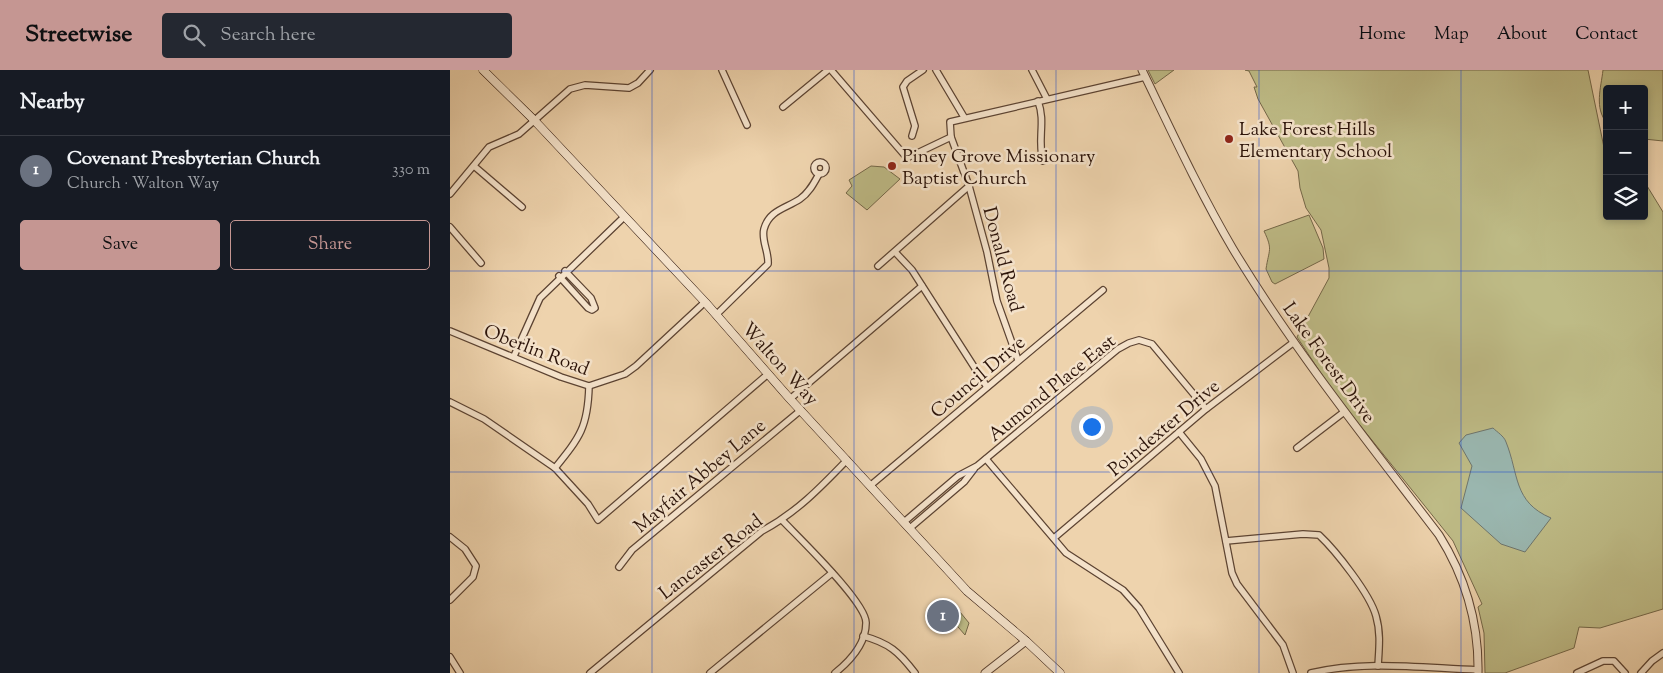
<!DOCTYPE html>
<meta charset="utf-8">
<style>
body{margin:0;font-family:"Sorts Mill Goudy",serif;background:#242831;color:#f1f3f6}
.controls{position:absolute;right:15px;top:15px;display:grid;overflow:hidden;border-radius:5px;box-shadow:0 2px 8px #0003}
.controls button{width:45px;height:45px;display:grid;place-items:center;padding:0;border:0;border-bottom:1px solid #363941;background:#171b24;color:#f1f3f6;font:25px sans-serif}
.you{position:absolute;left:641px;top:356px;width:18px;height:18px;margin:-12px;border:4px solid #fff;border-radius:50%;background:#1a73e8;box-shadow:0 0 0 8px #1a73e833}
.badge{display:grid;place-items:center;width:32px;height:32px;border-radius:50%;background:#c59692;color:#fff;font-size:16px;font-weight:700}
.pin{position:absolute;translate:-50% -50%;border:2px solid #fff;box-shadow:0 1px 5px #0006}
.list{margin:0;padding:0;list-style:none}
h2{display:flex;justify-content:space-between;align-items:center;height:65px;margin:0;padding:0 20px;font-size:21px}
h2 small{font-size:16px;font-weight:400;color:#9ea1a6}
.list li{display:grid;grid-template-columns:32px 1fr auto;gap:15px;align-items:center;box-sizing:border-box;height:70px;padding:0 20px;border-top:1px solid #363941}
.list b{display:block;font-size:19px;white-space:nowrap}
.list p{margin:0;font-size:16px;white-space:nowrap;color:#9ea1a6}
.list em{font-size:16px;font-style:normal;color:#9ea1a6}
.actions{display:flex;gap:10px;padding:15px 20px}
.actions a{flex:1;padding:11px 0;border:1px solid #c59692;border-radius:5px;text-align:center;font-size:18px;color:#c59692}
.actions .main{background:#c59692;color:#111}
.icon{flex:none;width:28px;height:28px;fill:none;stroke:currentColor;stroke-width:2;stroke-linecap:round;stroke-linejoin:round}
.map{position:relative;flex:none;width:1213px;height:603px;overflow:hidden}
header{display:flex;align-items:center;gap:30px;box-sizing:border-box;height:70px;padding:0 25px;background:#c59692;color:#111}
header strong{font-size:24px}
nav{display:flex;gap:28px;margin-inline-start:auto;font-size:18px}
.search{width:350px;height:45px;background:#242831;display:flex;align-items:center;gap:12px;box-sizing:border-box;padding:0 18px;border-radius:5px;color:#9ea1a6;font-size:19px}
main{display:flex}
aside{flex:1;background:#171b24}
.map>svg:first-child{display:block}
.green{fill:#bebb86;stroke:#746748}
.water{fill:#9ab7b0;stroke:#6e756d}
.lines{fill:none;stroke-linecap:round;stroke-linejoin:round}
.minor-casing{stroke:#5c4332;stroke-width:8}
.tertiary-casing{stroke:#5c4332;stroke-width:9}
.secondary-casing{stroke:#2b1309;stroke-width:9}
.minor{stroke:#f4e2ca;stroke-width:5.5}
.tertiary{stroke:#f4e2ca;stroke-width:7}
.secondary{stroke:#f4e2ca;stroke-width:8}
.grid{fill:none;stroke:#1d4ed8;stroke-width:1;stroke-opacity:0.55}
.poi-dot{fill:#8f2418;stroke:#f4e2ca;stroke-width:2}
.labels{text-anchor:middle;stroke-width:5;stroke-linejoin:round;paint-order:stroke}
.poi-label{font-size:19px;fill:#2b1309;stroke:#f4e2ca;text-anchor:start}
.street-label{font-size:19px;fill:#2b1309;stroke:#f4e2ca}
</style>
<header>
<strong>Streetwise</strong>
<div class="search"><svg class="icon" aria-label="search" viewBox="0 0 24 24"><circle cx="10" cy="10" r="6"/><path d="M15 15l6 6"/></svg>Search here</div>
<nav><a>Home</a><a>Map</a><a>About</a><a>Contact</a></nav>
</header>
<main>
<aside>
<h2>Nearby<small></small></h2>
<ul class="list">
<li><span class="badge" style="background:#6b7280">1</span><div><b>Covenant Presbyterian Church</b><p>Church · Walton Way</p></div><em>330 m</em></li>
</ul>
<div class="actions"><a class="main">Save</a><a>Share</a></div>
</aside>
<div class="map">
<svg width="1213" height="603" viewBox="0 0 1213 603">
<rect width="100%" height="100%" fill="#eed3ad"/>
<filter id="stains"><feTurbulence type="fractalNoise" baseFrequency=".004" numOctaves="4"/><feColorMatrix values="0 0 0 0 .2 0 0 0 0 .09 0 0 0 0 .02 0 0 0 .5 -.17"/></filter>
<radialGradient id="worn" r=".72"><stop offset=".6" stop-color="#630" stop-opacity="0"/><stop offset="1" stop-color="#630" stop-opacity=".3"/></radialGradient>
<!-- green -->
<g class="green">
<polygon points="698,0 724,0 705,14"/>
<polygon points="795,0 1138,0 1157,92 1157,146 1194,146 1194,111 1213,142 1213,539 1150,558 1129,557 1124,578 1055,603 1035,603 1034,563 1028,537 1032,534 1003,471 884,323 847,267 879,208 879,198 871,160 856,138 850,118 848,101 808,29 804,17 807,17 799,1"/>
<path d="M1153,0H1213V71L1194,69V19H1157V53C1144,38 1151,18 1153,0Z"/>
<polygon points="421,96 434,97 450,109 417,140 396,123 402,116 399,110"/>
<path d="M859,145L873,178L874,189L825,214L822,212L816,199C819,179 823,180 814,161Z"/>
<polygon points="510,542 519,553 515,565 502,550"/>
</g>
<!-- water -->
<path class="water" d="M1043,358C1047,362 1054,366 1056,372C1069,404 1063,432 1101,448L1075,482L1051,474L1011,438L1022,396L1009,373L1016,365Z"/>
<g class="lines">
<!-- minor casing -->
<g class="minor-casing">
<g id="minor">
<polyline points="272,0 297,55"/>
<polyline points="381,0 457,88 501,67 500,52 695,7"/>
<polyline points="486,0 514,47"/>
<polyline points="582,0 597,29"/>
<path d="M588,31C596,53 587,68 593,91"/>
<polyline points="333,37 378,0"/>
<polyline points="462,66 465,56 453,17 457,11 473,0"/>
<polyline points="501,67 519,116 537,182 547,231 568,290"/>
<circle cx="370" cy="98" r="6"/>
<polyline points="24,96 72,137"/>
<polyline points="0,124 39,77 69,64 120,19 135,15 179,18 188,13 200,0"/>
<polyline points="0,157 31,193"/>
<polyline points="445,182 462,200 537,317"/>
<polyline points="428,196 519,116"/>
<polyline points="109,206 138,238 142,240 145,238 141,228 115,201"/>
<path d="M266,245L318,194C319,182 311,170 314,159C319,140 337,138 350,129C359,123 364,113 369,104"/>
<polyline points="0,261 111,307 139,316 175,304 186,296 255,232"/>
<polyline points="64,286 90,228 174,147"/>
<polyline points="340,329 472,216"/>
<polyline points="0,332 34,349 105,398 138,434 148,450 318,304"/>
<polyline points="729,362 751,389 765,416 782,503 787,514 833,575 843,603"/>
<polyline points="847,378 894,342"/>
<polyline points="536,389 616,483 673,520 689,538 729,603"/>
<path d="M105,398C130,367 138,357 139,316"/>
<polyline points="421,415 653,220"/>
<path d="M332,450C348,467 417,533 416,553C416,574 400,591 385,603"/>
<polyline points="454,452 508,406 527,396 668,279 679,273 689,270 702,274 756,339"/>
<polyline points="460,458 514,412 524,399"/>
<polyline points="0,467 15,479 26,496 23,507 0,530"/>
<polyline points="604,468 756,339 844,272"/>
<path d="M776,471L853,464L869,465C886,481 920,524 926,546C931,563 929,579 928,596"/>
<polyline points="169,497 182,480 351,340"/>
<path d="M413,566C439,573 449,582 465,603"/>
<polyline points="0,587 10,603"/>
<path d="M140,603L312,461C346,443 371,417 397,390"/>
<polyline points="260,603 382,503"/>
<path d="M861,603C915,590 973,598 1028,600"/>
<polyline points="1127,603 1153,591 1164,591 1175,603"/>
<polyline points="1191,603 1202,591 1213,583"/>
</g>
</g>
<!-- tertiary casing -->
<g class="tertiary-casing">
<g id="tertiary">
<path d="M692,0C721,60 749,121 783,179C844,280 918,372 989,465C1016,508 1029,552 1028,603"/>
<polyline points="535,603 576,571"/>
</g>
</g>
<!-- secondary casing -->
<g class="secondary-casing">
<polyline id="secondary" points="33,0 84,50 255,232 340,329 517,521 576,571 610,603"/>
</g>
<!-- minor -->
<use href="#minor" class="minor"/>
<!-- tertiary -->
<use href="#tertiary" class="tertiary"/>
<!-- secondary -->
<use href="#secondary" class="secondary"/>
</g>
<!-- grid -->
<path class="grid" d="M202,0V603M404,0V603M606,0V603M809,0V603M1011,0V603M0,201H1213M0,402H1213"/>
<!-- markers -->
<g class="poi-dot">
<circle cx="779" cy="69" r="5"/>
<circle cx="442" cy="96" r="5"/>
</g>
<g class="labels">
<!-- poi labels -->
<g class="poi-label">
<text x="789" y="65">Lake Forest Hills<tspan x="789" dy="22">Elementary School</tspan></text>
<text x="452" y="92">Piney Grove Missionary<tspan x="452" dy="22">Baptist Church</tspan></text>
</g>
<!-- street labels -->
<g class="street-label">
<text transform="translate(554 189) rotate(75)" y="7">Donald Road</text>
<text transform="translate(87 279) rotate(21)" y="7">Oberlin Road</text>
<text transform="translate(880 292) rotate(54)" y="7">Lake Forest Drive</text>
<text transform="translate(331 293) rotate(48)" y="7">Walton Way</text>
<text transform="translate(527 306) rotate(-40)" y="7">Council Drive</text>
<text transform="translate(601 317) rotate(-39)" y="7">Aumond Place East</text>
<text transform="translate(713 357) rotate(-40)" y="7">Poindexter Drive</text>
<text transform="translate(249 405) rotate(-40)" y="7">Mayfair Abbey Lane</text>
<text transform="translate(260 486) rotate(-38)" y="7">Lancaster Road</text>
</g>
</g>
<rect width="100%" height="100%" filter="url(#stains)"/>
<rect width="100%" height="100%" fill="url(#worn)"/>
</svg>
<div class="controls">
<button>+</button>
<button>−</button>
<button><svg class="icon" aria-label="layers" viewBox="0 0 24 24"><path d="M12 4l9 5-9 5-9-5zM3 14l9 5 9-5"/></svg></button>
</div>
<div class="you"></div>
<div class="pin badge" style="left:493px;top:546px;background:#6b7280">1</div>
</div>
</main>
